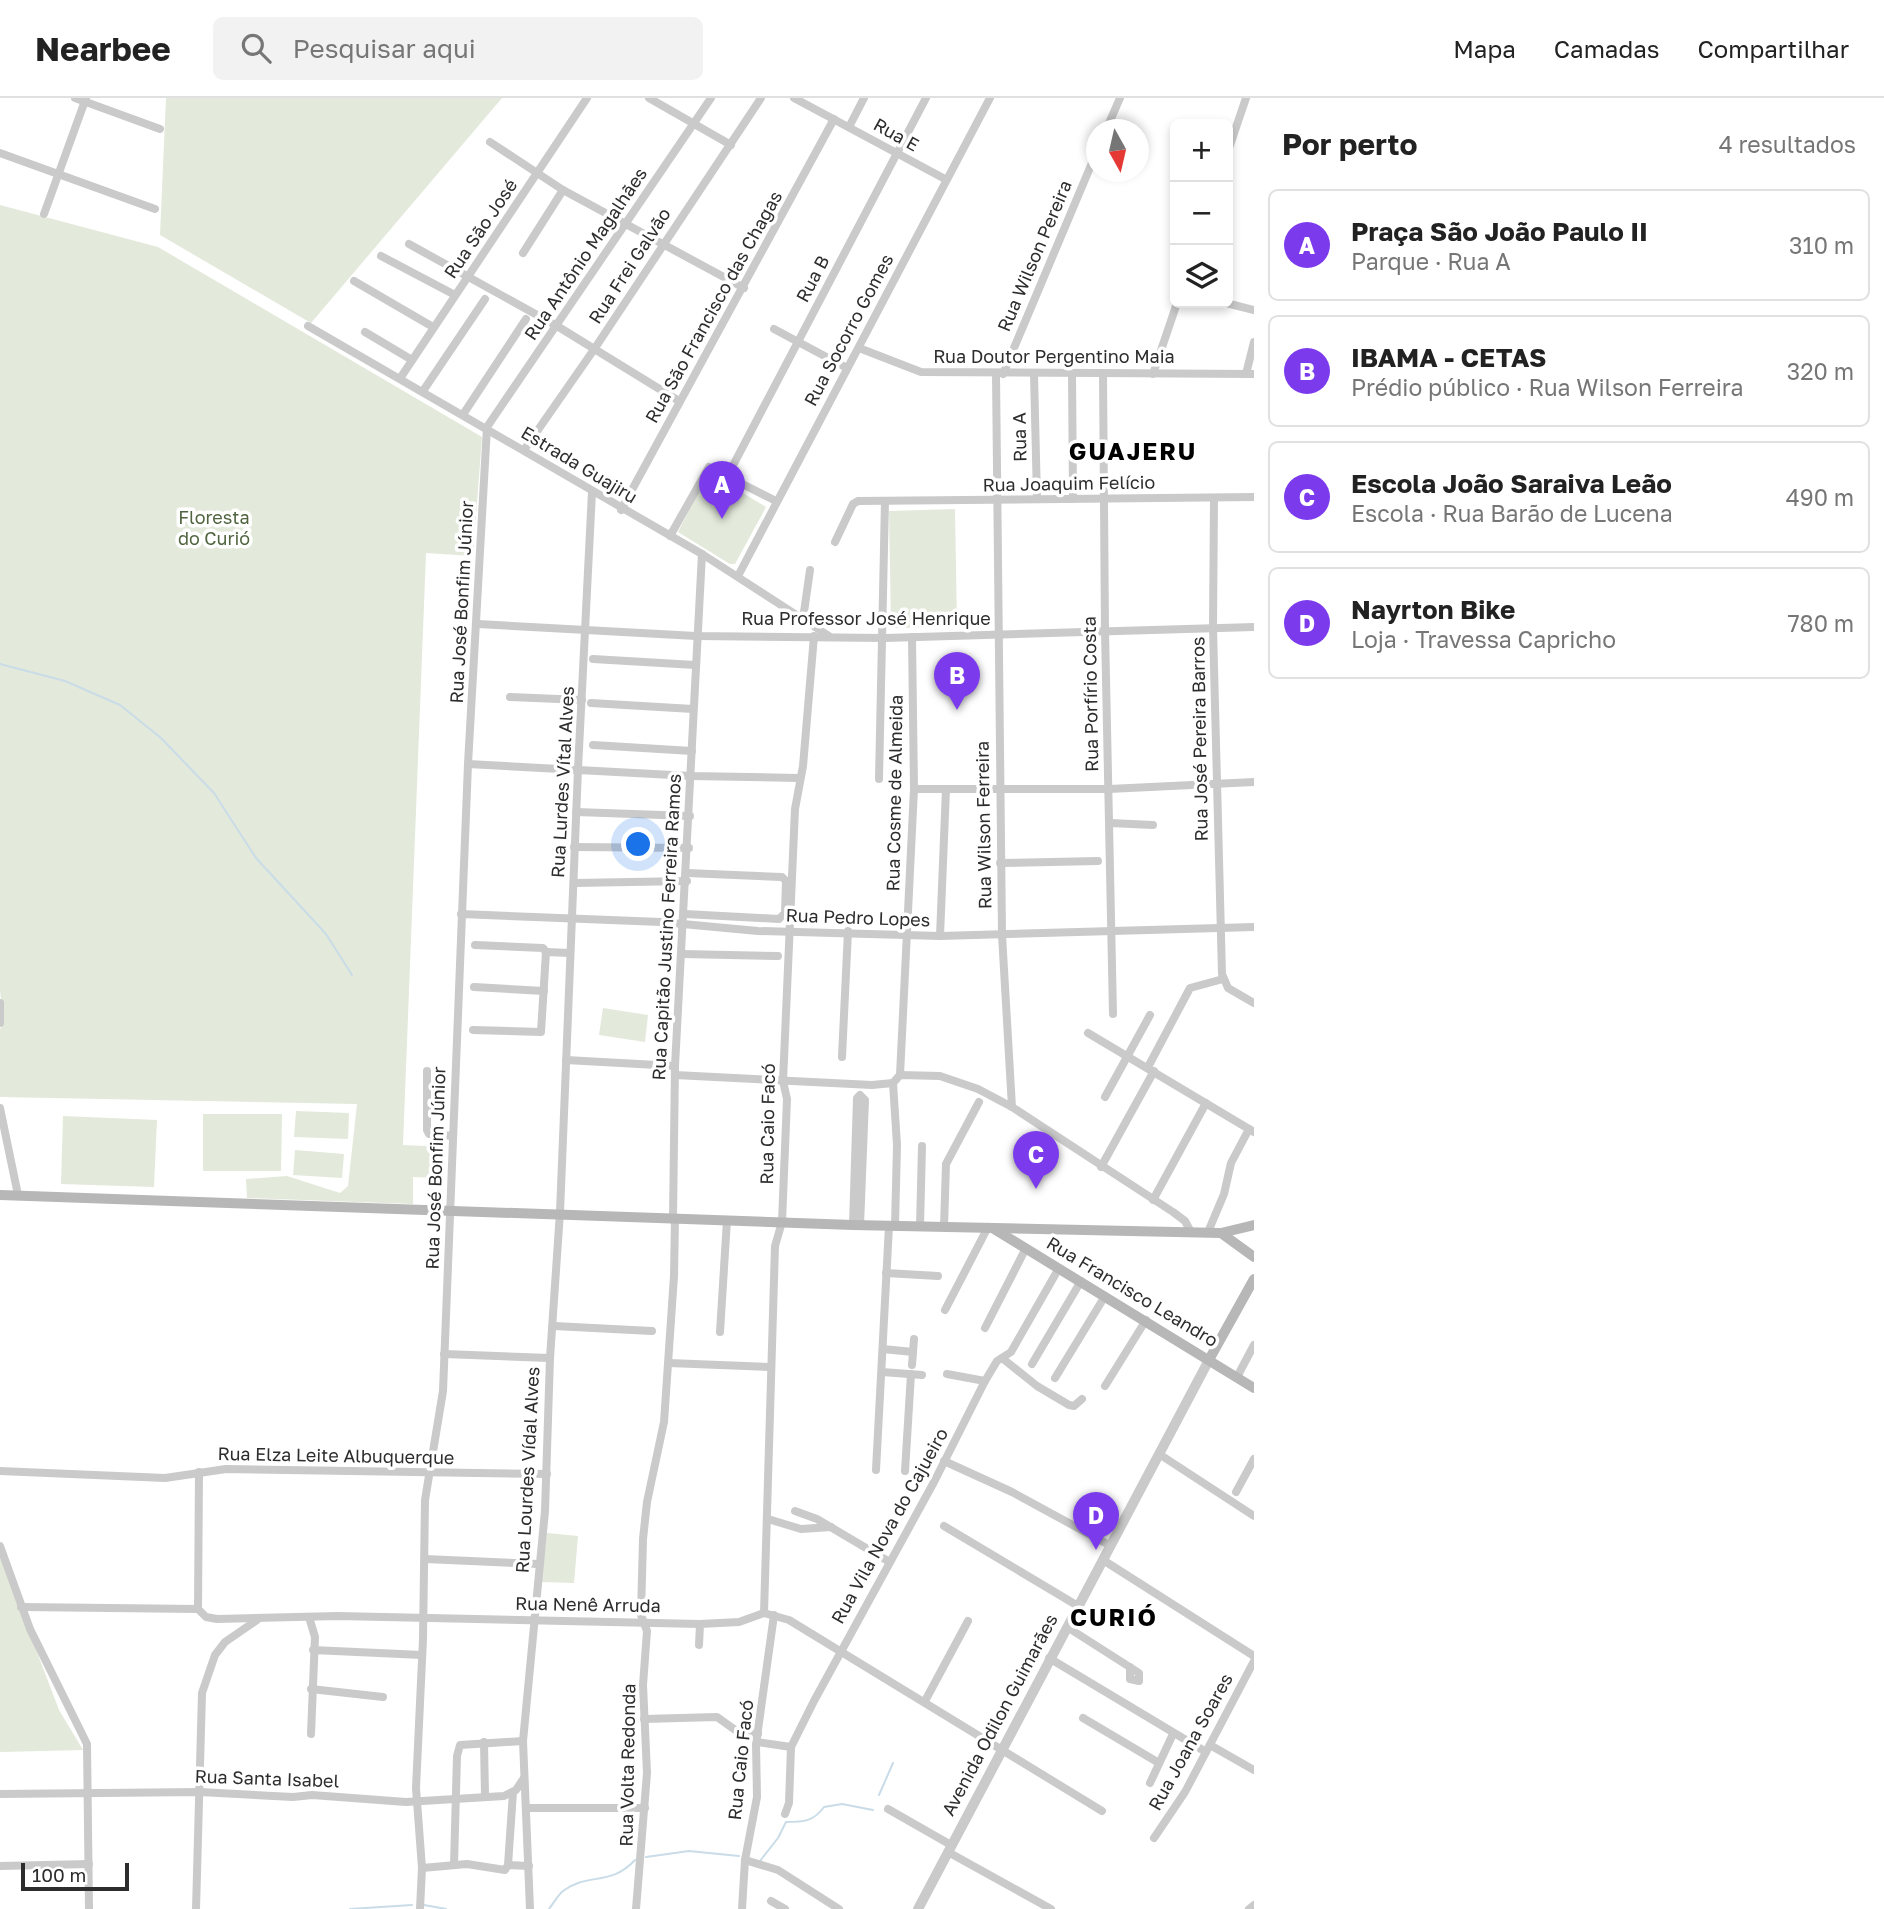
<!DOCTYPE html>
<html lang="pt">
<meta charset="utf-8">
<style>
body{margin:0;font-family:"Golos Text",sans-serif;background:#f2f2f2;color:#222}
.controls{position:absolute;right:21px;top:21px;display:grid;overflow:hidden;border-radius:10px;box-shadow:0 4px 10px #0003}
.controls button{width:63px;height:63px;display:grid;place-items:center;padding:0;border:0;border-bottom:2px solid #e0e0e0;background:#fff;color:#222;font:35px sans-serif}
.compass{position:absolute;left:1086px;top:21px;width:63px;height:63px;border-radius:50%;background:#fff;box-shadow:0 4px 10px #0003;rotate:172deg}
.scale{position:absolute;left:21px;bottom:18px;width:108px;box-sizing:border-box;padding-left:7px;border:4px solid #2d2d2d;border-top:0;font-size:19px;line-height:24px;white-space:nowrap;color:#2d2d2d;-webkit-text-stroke:5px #fff;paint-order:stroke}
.you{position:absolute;left:639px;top:747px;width:24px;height:24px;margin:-18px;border:5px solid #fff;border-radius:50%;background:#1a73e8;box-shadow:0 0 0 10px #1a73e833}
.badge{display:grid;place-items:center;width:46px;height:46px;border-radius:50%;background:#7c3aed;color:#fff;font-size:23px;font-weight:700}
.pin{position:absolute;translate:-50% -58px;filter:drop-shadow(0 2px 4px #0008)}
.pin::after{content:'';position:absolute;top:37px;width:24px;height:21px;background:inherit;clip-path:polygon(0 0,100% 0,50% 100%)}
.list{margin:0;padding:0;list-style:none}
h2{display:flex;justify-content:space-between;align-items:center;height:91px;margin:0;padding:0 28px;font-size:30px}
h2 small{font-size:23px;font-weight:400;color:#767676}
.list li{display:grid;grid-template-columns:46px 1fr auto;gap:21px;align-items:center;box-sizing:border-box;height:112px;margin:0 14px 14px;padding:0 14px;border:2px solid #e0e0e0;border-radius:10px}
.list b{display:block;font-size:26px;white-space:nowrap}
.list p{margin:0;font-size:23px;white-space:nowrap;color:#767676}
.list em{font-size:23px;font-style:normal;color:#767676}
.icon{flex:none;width:38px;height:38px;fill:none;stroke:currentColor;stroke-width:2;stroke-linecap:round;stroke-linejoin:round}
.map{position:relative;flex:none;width:1254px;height:1811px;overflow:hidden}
header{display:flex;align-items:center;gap:42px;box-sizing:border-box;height:98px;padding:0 35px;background:#fff;border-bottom:2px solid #e0e0e0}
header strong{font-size:33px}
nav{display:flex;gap:38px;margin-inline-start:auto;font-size:24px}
.search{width:490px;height:63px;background:#f2f2f2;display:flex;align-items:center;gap:18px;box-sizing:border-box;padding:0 24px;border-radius:10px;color:#767676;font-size:26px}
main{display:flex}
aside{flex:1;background:#fff}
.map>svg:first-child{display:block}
.green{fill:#e3e9db}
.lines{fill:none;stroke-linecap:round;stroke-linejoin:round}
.stream{stroke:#c9dce7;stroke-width:2}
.minor{stroke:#cacaca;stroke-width:8}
.tertiary{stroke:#cacaca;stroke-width:10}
.secondary{stroke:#b7b7b7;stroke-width:10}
.labels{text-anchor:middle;stroke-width:7;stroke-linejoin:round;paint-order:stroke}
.street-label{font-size:18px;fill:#2d2d2d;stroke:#fff}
.park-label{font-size:18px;fill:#50643f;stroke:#fff}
.district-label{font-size:24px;font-weight:bold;letter-spacing:2px;fill:#000;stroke:#fff}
</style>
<header>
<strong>Nearbee</strong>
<div class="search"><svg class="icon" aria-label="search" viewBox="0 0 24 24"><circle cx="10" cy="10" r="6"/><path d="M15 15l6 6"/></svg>Pesquisar aqui</div>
<nav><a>Mapa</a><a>Camadas</a><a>Compartilhar</a></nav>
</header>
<main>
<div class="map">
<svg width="1254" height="1811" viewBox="0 0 1254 1811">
<rect width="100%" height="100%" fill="#fff"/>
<!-- green -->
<g class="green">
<polygon points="166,0 502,0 311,225 160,137"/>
<polygon points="0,107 158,149 482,339 473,458 426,455 403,1047 446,1049 441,1080 413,1079 413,1106 247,1100 246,1081 287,1078 340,1095 348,1088 357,1006 0,999 0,931 4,925 0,893"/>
<polygon points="711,376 766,409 735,466 730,466 678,434 705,381"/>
<polygon points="955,411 957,529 891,530 889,413"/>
<polygon points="603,910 648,917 645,944 599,937"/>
<polygon points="296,1013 349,1015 348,1041 294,1039"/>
<polygon points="203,1016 282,1016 281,1073 203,1073"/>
<polygon points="63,1018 157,1022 154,1089 61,1086"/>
<polygon points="295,1052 344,1056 342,1080 293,1077"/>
<polygon points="547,1435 578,1438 574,1485 541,1484"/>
<polygon points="0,1457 59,1612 83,1652 0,1654"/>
</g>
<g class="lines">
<!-- stream -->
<g class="stream">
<polyline points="0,566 65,583 120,607 161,640 214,695 256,760 326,836 352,877"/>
<polyline points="879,1697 893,1665"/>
<polyline points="646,1759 689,1753 739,1758"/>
<path d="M760,1763L778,1740L786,1724C803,1724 813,1724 824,1709L842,1706L873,1712"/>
<polyline points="424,1807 446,1811"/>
<polyline points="350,1811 412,1807"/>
<path d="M549,1811C553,1806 558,1797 563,1793C588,1774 610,1789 635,1762"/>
</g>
<!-- minor -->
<g class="minor">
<polyline points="75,0 160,31"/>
<polyline points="649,0 731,47"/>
<polyline points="794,0 945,81"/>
<polyline points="849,29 864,0"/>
<polyline points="1106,32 1120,0"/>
<polyline points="490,44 563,92 744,190"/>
<polyline points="1228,53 1246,0"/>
<polyline points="0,55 155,111"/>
<polyline points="44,116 86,0"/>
<polyline points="409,146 557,228 679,303"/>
<polyline points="523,155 563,92"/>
<polyline points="381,158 455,197"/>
<polyline points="354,183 433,229"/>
<polyline points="1226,205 1254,212"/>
<polyline points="308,228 702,456 829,538"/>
<polyline points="774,231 847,270"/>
<polyline points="365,234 412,262"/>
<polyline points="859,250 921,274 1254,276"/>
<polyline points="1072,275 1073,401"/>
<polyline points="996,276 1002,837 1012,1009"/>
<polyline points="1003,276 1097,53"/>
<polyline points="1034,276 1037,401"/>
<polyline points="1103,276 1105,533 1113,916"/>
<polyline points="1153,276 1177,205"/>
<polyline points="1246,276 1254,244"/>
<polyline points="401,279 587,0"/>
<polyline points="423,293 485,201"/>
<polyline points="464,315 526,221"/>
<polyline points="524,352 595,250 761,0"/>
<polyline points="728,377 926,0"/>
<polyline points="1214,400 1213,530 1222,876 1228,890 1254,905"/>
<polyline points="621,412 834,21"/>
<polyline points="670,438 709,369 776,403"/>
<polyline points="835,444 853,406 858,403 1254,399"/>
<polyline points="738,478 990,0"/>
<polyline points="803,521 810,472"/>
<polyline points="478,526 696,538 885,540 1254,529"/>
<polyline points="593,561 695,567"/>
<polyline points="510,599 582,602"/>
<polyline points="591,605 693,611"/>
<polyline points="593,647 692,653"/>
<polyline points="468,666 691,678 799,680"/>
<polyline points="879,681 885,403"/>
<polyline points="914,691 1109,691 1254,684"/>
<polyline points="576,714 690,718"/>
<polyline points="1110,725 1153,727"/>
<polyline points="574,749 689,750"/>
<polyline points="1000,765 1098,763"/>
<polyline points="574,785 687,783"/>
<polyline points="461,816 661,824 758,833 940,838 1254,829"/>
<polyline points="685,816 779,821 785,815 786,783 782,779 687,775"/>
<polyline points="940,838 946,691"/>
<polyline points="546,854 570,855"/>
<polyline points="682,856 778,858"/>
<polyline points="474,889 544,893"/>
<polyline points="0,905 0,925"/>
<polyline points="473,932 541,934 546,854 543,850 475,847"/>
<polyline points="1088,935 1254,1034"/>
<polyline points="842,959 848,833"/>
<polyline points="566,962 675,968"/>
<polyline points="1148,969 1190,890 1223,881"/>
<polyline points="427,973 427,1032 429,1036 453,1038"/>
<polyline points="675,977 872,987 893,985 900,977 940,978 978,991 1012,1009 1173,1114 1185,1123 1191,1134"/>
<polyline points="900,977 914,691 912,539"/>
<polyline points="893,985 897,1047 895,1128"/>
<polyline points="1105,999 1150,917"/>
<polyline points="0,1010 18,1097"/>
<polyline points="1101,1069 1154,973"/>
<polyline points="1153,1102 1206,1005"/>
<polyline points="673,1120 675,968 702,456"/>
<polyline points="853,1127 857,1000 860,997 865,1002 860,1127"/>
<polyline points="920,1129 922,1048"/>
<polyline points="944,1129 946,1066 979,1004"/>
<polyline points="1208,1134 1224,1096 1231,1065 1249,1031"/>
<polyline points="886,1175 938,1178"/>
<polyline points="945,1212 988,1129"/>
<polyline points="554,1228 652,1233"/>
<polyline points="985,1230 1026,1150"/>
<polyline points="720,1234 727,1122"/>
<polyline points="883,1251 913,1254"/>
<polyline points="444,1256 550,1260"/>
<polyline points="1002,1260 1037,1288 1069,1307 1074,1308 1082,1301"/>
<polyline points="669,1265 770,1269"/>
<polyline points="1032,1266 1081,1183"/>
<polyline points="912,1267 914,1241"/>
<polyline points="882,1274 922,1277"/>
<polyline points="947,1276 985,1283"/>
<polyline points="1237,1279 1254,1247"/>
<polyline points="1055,1280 1105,1198"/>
<polyline points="1105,1288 1146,1222"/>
<polyline points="1159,1356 1254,1418"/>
<polyline points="944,1363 1012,1394 1111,1448"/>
<polyline points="876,1372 889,1128"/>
<polyline points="0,1373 165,1380 226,1371 547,1376"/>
<polyline points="905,1373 911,1276"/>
<polyline points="1236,1394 1254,1361"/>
<polyline points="795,1413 817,1421 888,1463"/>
<polyline points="768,1421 801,1431 831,1429"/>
<polyline points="944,1428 1078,1508"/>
<polyline points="0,1448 30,1531 87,1646 89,1811"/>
<polyline points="425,1461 539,1466"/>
<polyline points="1103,1462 1254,1558"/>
<polyline points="21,1509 198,1511 206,1519 217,1521 338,1518 700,1526 739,1524 764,1515 789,1522 1102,1713"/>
<polyline points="198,1511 199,1374"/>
<polyline points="764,1515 775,1148 782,1124 787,1001 783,983 795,711 803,668 814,538"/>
<polyline points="309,1519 315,1539 311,1636"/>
<polyline points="1067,1529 1139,1575 1139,1583 1130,1581 1130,1569"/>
<polyline points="699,1547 700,1526"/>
<polyline points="313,1552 422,1557"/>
<polyline points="1049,1560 1206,1654"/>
<polyline points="311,1591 383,1599"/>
<polyline points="925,1603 968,1523"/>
<polyline points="1083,1620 1159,1665"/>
<polyline points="644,1621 717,1619 738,1634 758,1636"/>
<polyline points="484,1644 485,1698"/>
<polyline points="757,1644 791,1649"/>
<polyline points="1210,1647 1254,1672"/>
<polyline points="1150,1685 1173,1636"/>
<polyline points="0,1696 200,1694 293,1699 312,1697 406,1704 504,1698 516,1692 524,1680"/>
<polyline points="527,1710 645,1710"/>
<polyline points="888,1711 951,1747"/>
<polyline points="785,1716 789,1705 791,1649 814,1603 934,1384 985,1283 997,1263 1011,1254 1059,1170"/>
<polyline points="1154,1740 1185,1694 1254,1563"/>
<polyline points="948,1754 1051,1811"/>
<polyline points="745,1762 778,1772 839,1811"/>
<polyline points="454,1767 457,1658 460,1647 523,1643"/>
<polyline points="508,1767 513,1694"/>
<polyline points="0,1768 89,1766"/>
<polyline points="422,1770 467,1766 505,1772 508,1767 529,1768"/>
<polyline points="771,1803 785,1811"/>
<polyline points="196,1811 202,1595 215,1557 225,1544 257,1522"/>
<polyline points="420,1811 422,1770 416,1690 423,1541 425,1402 443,1293 468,666 487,329 711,0"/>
<polyline points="530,1811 523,1643 545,1413 550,1260 560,1114 578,671 592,394"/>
<polyline points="636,1811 647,1675 643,1587 647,1533 641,1517 643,1441 647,1404 664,1324 674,1178 675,1120"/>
<polyline points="742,1811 745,1762 757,1699 756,1646 774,1517"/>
<polyline points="1249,1811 1254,1807"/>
</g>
<!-- tertiary -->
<polyline class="tertiary" points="918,1811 1210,1260"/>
<!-- secondary -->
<g class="secondary">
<polyline points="0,1097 853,1127 1221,1135 1254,1127"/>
<polyline points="994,1131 1254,1290"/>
<polyline points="1221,1135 1254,1159"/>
<polyline points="1210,1260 1254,1181"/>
</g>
</g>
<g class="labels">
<!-- street labels -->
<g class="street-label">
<text transform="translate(896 37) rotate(29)" y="6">Rua E</text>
<text transform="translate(481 131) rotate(-56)" y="6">Rua São José</text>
<text transform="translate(586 156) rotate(-56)" y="6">Rua Antônio Magalhães</text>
<text transform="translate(1035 158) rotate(-67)" y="6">Rua Wilson Pereira</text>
<text transform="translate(630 168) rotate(-57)" y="6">Rua Frei Galvão</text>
<text transform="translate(813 181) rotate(-62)" y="6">Rua B</text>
<text transform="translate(714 209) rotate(-61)" y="6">Rua São Francisco das Chagas</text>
<text transform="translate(849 232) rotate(-62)" y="6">Rua Socorro Gomes</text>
<text x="1054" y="265">Rua Doutor Pergentino Maia</text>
<text transform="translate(1020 339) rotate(-91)" y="6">Rua A</text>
<text transform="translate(579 367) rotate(31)" y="6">Estrada Guajiru</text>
<text transform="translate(1069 386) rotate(-1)" y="6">Rua Joaquim Felício</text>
<text transform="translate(462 504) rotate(-87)" y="6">Rua José Bonfim Júnior</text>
<text x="866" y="527">Rua Professor José Henrique</text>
<text transform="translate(1091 596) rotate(-91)" y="6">Rua Porfírio Costa</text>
<text transform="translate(1200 641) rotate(-91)" y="6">Rua José Pereira Barros</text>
<text transform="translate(563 684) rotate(-87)" y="6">Rua Lurdes Vítal Alves</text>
<text transform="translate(895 695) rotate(-89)" y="6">Rua Cosme de Almeida</text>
<text transform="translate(984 727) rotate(-91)" y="6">Rua Wilson Ferreira</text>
<text transform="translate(858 820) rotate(2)" y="6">Rua Pedro Lopes</text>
<text transform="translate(667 829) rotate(-87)" y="6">Rua Capitão Justino Ferreira Ramos</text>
<text transform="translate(768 1026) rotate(-89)" y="6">Rua Caio Facó</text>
<text transform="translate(436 1070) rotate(-88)" y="6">Rua José Bonfim Júnior</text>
<text transform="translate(1132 1194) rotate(31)" y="6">Rua Francisco Leandro</text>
<text transform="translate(336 1358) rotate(1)" y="6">Rua Elza Leite Albuquerque</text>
<text transform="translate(528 1372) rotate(-87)" y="6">Rua Lourdes Vídal Alves</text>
<text transform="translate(890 1428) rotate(-61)" y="6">Rua Vila Nova do Cajueiro</text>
<text transform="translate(588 1507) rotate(1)" y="6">Rua Nenê Arruda</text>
<text transform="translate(1000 1617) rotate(-62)" y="6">Avenida Odilon Guimarães</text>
<text transform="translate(1191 1644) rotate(-61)" y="6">Rua Joana Soares</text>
<text transform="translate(741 1662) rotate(-84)" y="6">Rua Caio Facó</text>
<text transform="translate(628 1667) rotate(-89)" y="6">Rua Volta Redonda</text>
<text transform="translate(267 1681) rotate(2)" y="6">Rua Santa Isabel</text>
</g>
<!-- park labels -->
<g class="park-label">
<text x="214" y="426">Floresta<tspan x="214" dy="21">do Curió</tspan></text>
</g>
<!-- district labels -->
<g class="district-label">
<text x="1133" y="362">GUAJERU</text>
<text x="1114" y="1528">CURIÓ</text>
</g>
</g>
</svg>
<div class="controls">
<button>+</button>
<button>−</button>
<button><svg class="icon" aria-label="layers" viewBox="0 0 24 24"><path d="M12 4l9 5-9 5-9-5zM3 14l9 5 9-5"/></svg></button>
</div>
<svg class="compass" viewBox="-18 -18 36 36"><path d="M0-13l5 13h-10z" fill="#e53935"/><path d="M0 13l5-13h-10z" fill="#767676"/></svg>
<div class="scale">100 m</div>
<div class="you"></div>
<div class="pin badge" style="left:722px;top:421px">A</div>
<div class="pin badge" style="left:957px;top:612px">B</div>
<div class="pin badge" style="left:1036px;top:1091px">C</div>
<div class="pin badge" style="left:1096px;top:1452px">D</div>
</div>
<aside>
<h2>Por perto<small>4 resultados</small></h2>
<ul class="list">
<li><span class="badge">A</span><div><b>Praça São João Paulo II</b><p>Parque · Rua A</p></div><em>310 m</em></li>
<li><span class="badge">B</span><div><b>IBAMA - CETAS</b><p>Prédio público · Rua Wilson Ferreira</p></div><em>320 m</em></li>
<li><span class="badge">C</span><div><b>Escola João Saraiva Leão</b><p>Escola · Rua Barão de Lucena</p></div><em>490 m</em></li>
<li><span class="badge">D</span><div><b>Nayrton Bike</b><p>Loja · Travessa Capricho</p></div><em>780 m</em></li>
</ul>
</aside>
</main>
